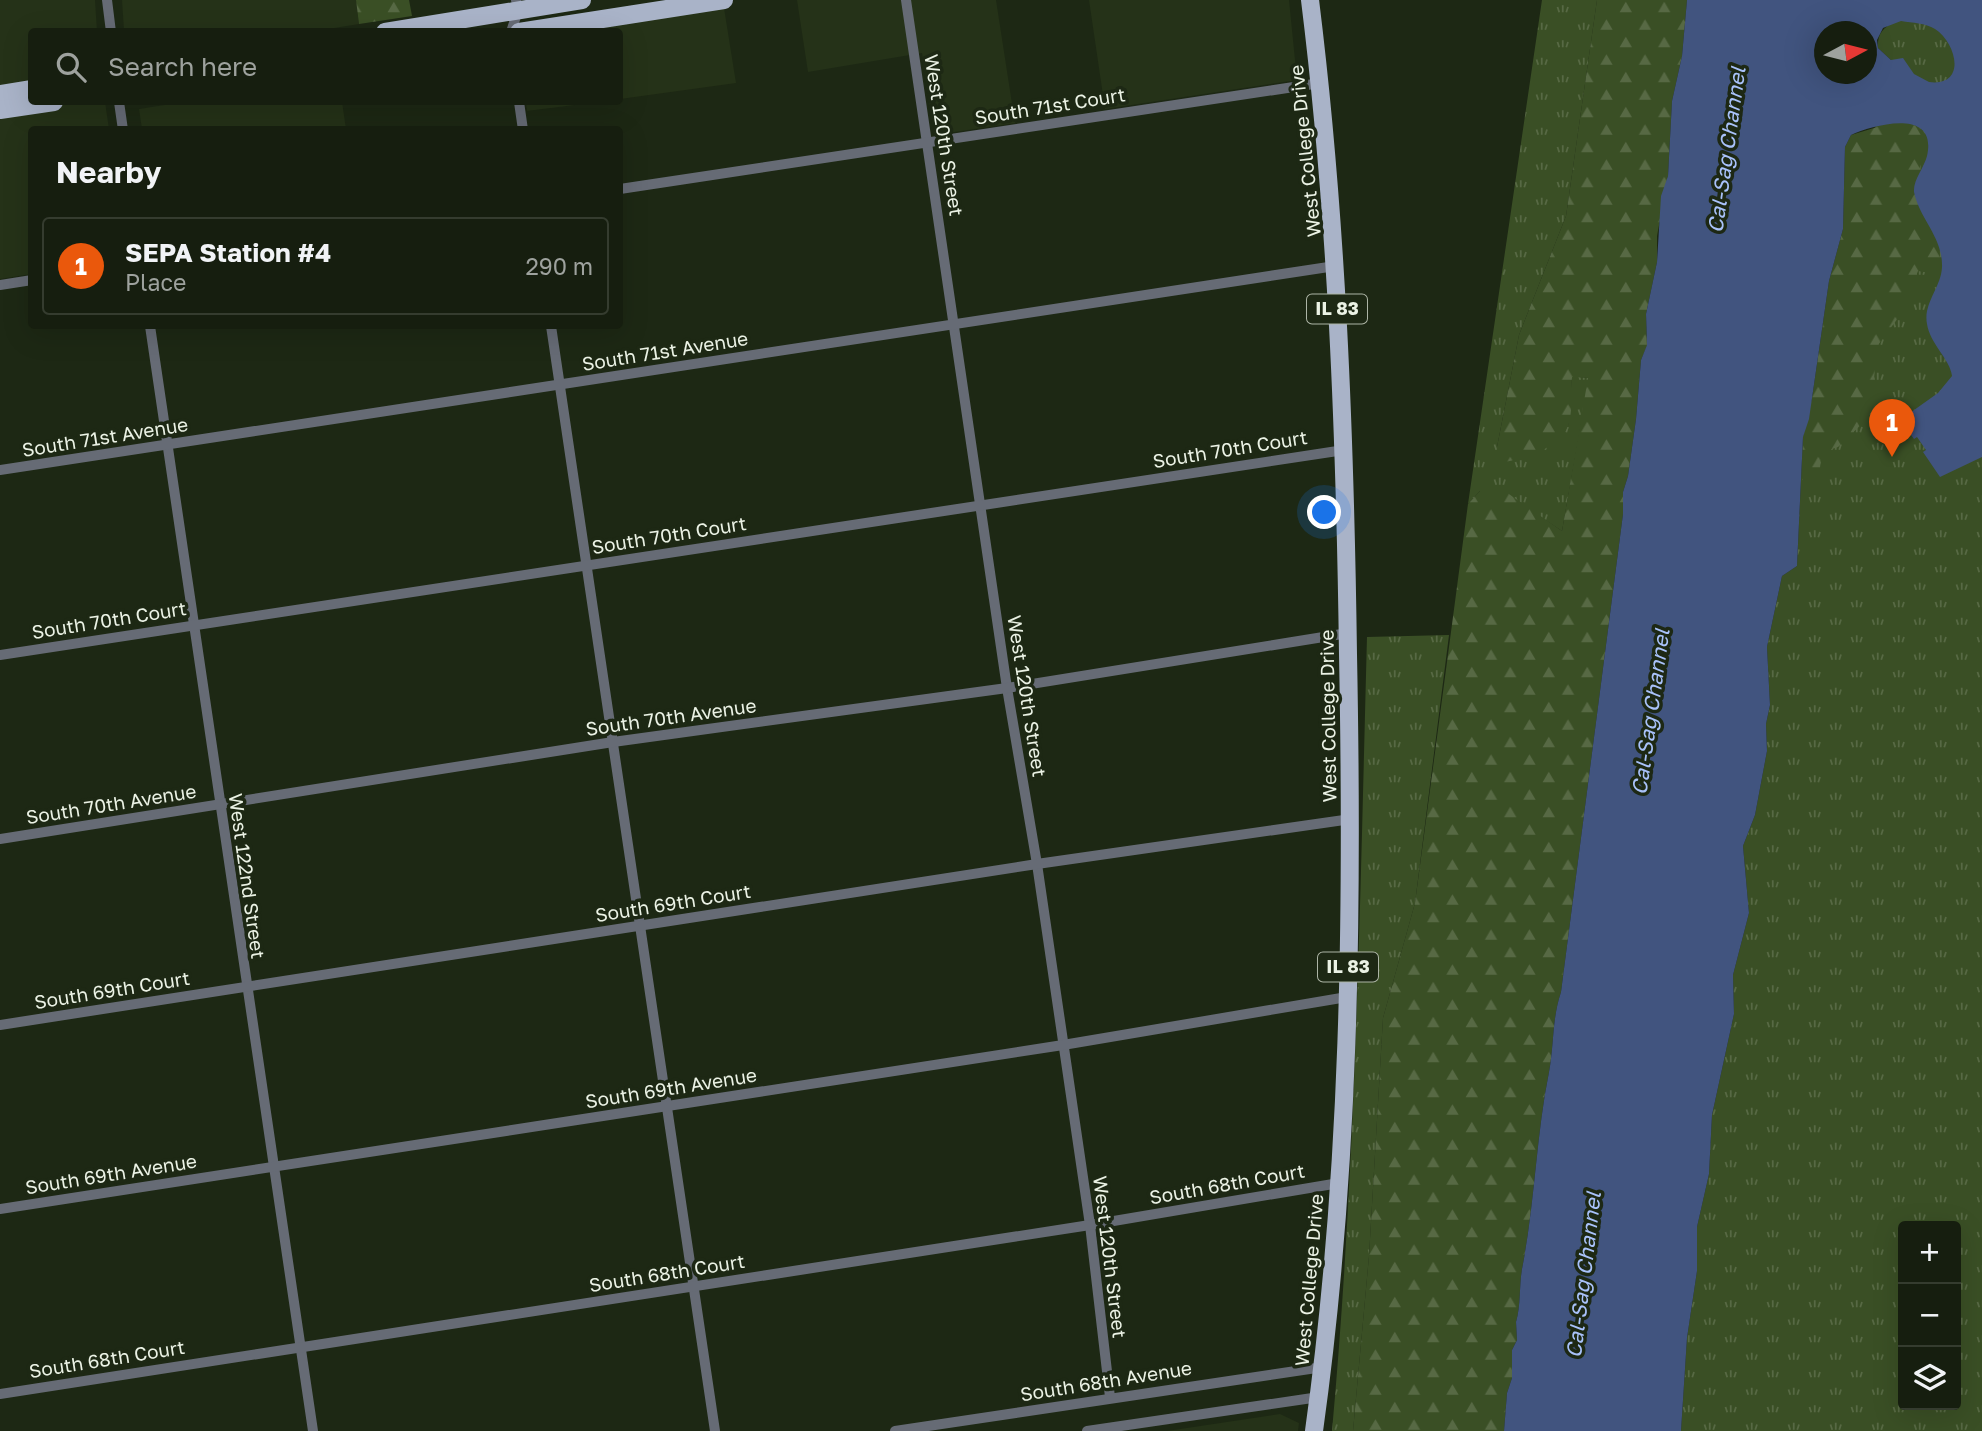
<!DOCTYPE html>
<meta charset="utf-8">
<style>
body{margin:0;font-family:"Golos Text",sans-serif;background:#232b1d;color:#f1f3f6}
.controls{position:absolute;right:21px;bottom:21px;display:grid;overflow:hidden;border-radius:7px;box-shadow:0 7px 28px #0002}
.controls button{width:63px;height:63px;display:grid;place-items:center;padding:0;border:0;border-bottom:2px solid #353c2f;background:#161e0f;color:#f1f3f6;font:35px sans-serif}
.compass{position:absolute;left:1814px;top:21px;width:63px;height:63px;border-radius:50%;background:#161e0f;box-shadow:0 7px 28px #0002;rotate:83deg}
.you{position:absolute;left:1325px;top:513px;width:24px;height:24px;margin:-18px;border:5px solid #fff;border-radius:50%;background:#1a73e8;box-shadow:0 0 0 10px #1a73e833}
.badge{display:grid;place-items:center;width:46px;height:46px;border-radius:50%;background:#ea580c;color:#fff;font-size:23px;font-weight:700}
.pin{position:absolute;translate:-50% -58px;filter:drop-shadow(0 2px 4px #0008)}
.pin::after{content:'';position:absolute;top:37px;width:24px;height:21px;background:inherit;clip-path:polygon(0 0,100% 0,50% 100%)}
.list{margin:0;padding:0;list-style:none}
h2{display:flex;justify-content:space-between;align-items:center;height:91px;margin:0;padding:0 28px;font-size:30px}
h2 small{font-size:23px;font-weight:400;color:#9ea29e}
.list li{display:grid;grid-template-columns:46px 1fr auto;gap:21px;align-items:center;box-sizing:border-box;height:98px;margin:0 14px 14px;padding:0 14px;border:2px solid #353c2f;border-radius:7px}
.list b{display:block;font-size:26px;white-space:nowrap}
.list p{margin:0;font-size:23px;white-space:nowrap;color:#9ea29e}
.list em{font-size:23px;font-style:normal;color:#9ea29e}
.icon{flex:none;width:38px;height:38px;fill:none;stroke:currentColor;stroke-width:2;stroke-linecap:round;stroke-linejoin:round}
.map{position:relative;flex:none;width:1982px;height:1431px;overflow:hidden}
.search{position:absolute;background:#161e0f;box-shadow:0 7px 28px #0002;left:28px;top:28px;width:595px;height:77px;display:flex;align-items:center;gap:18px;box-sizing:border-box;padding:0 24px;border-radius:7px;color:#9ea29e;font-size:26px}
.panel{position:absolute;background:#161e0f;box-shadow:0 7px 28px #0002;left:28px;top:126px;width:595px;height:203px;border-radius:7px}
.map>svg:first-child{display:block}
.built{fill:#253218}
.grass{fill:url(#grass-tufts);fill-rule:evenodd}
.forest{fill:url(#forest-firs)}
.water{fill:#41547f;fill-rule:evenodd}
.lines{fill:none;stroke-linecap:round;stroke-linejoin:round}
.minor{stroke:#666b75;stroke-width:10}
.primary{stroke:#a9b3c8;stroke-width:18}
.labels{text-anchor:middle;stroke-width:7;stroke-linejoin:round;paint-order:stroke}
.shield{fill:#1d2814;stroke:#adb5a6;stroke-width:2}
.shield-label{font-size:18px;font-weight:bold;fill:#ebf2e5}
.street-label{font-size:19px;fill:#ebf2e5;stroke:#1d2814}
.water-label{font-size:21px;font-style:italic;fill:#a9c2fa;stroke:#1d2814}
</style>
<div class="map">
<svg width="1982" height="1431" viewBox="0 0 1982 1431">
<defs>
<pattern id="grass-tufts" width="24" height="20" patternUnits="userSpaceOnUse" patternTransform="scale(1.75)"><rect width="24" height="20" fill="#3a4f25"/><path d="M3 7l-1-3M5 7V3M7 7l1-3M15 17l-1-3M17 17v-4M19 17l1-3" fill="none" stroke="#576944"/></pattern>
<pattern id="forest-firs" width="22" height="20" patternUnits="userSpaceOnUse" patternTransform="scale(1.75)"><rect width="22" height="20" fill="#3a4f25"/><path d="M5 1l3.5 6h-7zM16 11l3.5 6h-7z" fill="#576944"/></pattern>
</defs>
<rect width="100%" height="100%" fill="#1d2814"/>
<!-- built -->
<g class="built">
<polygon points="0,0 95,0 97,31 32,32 32,102 105,102 109,129 32,130 31,274 0,279"/>
<polygon points="122,0 356,0 359,24 310,32 124,31"/>
<polygon points="797,0 996,0 1015,123 934,135 922,53 808,72"/>
<polygon points="1089,0 1289,0 1297,80 1105,109"/>
<polygon points="724,8 736,83 620,99 620,32 570,32"/>
<polygon points="184,102 342,102 346,129 142,129 139,109"/>
<polygon points="526,102 598,102 527,111"/>
<polygon points="1280,1414 1299,1423 1298,1431 1167,1431"/>
</g>
<!-- grass -->
<g class="grass">
<polygon points="1542,0 1597,0 1566,216 1519,335 1497,447 1568,426 1572,376 1589,378 1562,531 1541,517 1480,491 1468,504"/>
<path d="M1982,0V1431H1681L1687,1338L1697,1271V1227L1709,1174L1712,1115L1734,1014L1733,975L1749,913L1743,846L1755,815L1767,751L1766,724L1770,705L1767,647L1782,576L1797,566L1803,437L1891,60L1878,48C1877,34 1883,28 1894,22ZM1903,1226H1956V1405H1903Z"/>
<path d="M1449,635L1415,903L1383,1018L1369,1256L1353,1431H1332C1356,1167 1360,902 1367,637Z"/>
</g>
<!-- forest -->
<g class="forest">
<polygon points="356,0 409,0 412,16 359,24"/>
<path d="M1597,0H1687L1682,56L1672,101L1668,176L1657,236V262L1646,314L1647,346L1641,360L1636,419L1628,476L1623,492V514L1561,992C1552,1018 1554,1046 1549,1072C1536,1136 1535,1203 1522,1269C1519,1286 1521,1305 1516,1322L1517,1340L1512,1350V1378L1507,1393L1504,1431H1353L1369,1256L1383,1018L1415,903L1468,504L1480,491L1496,485L1562,531L1588,378L1572,377C1571,391 1573,413 1568,426C1557,449 1526,459 1503,462L1497,447L1519,335L1566,216Z"/>
<path d="M1897,121C1954,129 1912,165 1914,193L1937,239L1942,269L1935,274L1918,271L1898,318L1878,345L1874,378L1876,403L1870,416L1838,447L1823,452C1818,465 1824,471 1811,481L1802,480L1803,437L1809,419L1829,281L1843,229L1845,147L1851,135Z"/>
</g>
<!-- water -->
<path class="water" d="M1687,0H1982V457L1940,477L1923,452L1926,450L1917,437L1914,439L1900,420L1938,393L1952,376C1950,359 1930,344 1927,324C1923,303 1941,288 1942,267C1943,237 1920,220 1914,192C1913,180 1924,168 1927,156C1938,107 1873,125 1851,135L1845,147L1843,229L1829,281L1809,419L1803,437L1797,566L1782,576L1767,647L1770,705L1766,724L1767,751L1755,815L1743,846L1749,913L1733,975L1734,1014L1712,1115L1709,1174L1697,1227V1271L1687,1338L1681,1431H1504L1507,1393L1512,1378V1350L1517,1340L1516,1322C1521,1305 1519,1286 1522,1269C1535,1203 1536,1136 1549,1072C1554,1046 1552,1018 1561,992L1623,514V492L1628,476L1636,419L1641,360L1647,345L1646,314L1657,262L1661,196L1668,176L1672,101L1682,56ZM1901,21C1913,23 1925,23 1935,29C1957,43 1967,87 1929,82L1914,74L1903,58L1891,60L1878,48L1877,40L1883,28ZM1825,32H1867V74H1825Z"/>
<g class="lines">
<!-- minor -->
<g class="minor">
<polyline points="107,0 111,32"/>
<polyline points="906,0 1007,688 1037,864 1090,1225 1110,1397"/>
<polyline points="511,32 518,10 516,0"/>
<polyline points="119,102 123,130"/>
<polyline points="519,102 523,130"/>
<polyline points="620,189 1320,83"/>
<polyline points="0,285 32,280"/>
<polyline points="150,326 313,1431"/>
<polyline points="551,326 715,1431"/>
<polyline points="0,470 1335,266"/>
<polyline points="0,655 1344,450"/>
<polyline points="0,839 613,742 1007,688 1348,633"/>
<polyline points="0,1025 1037,864 1351,819"/>
<polyline points="0,1209 1063,1045 1347,997"/>
<polyline points="0,1394 1090,1225 1339,1183"/>
<polyline points="895,1431 1323,1367"/>
<polyline points="1087,1431 1319,1397"/>
</g>
<!-- primary -->
<g class="primary">
<path d="M1310,0C1337,217 1345,435 1348,654C1353,913 1350,1174 1314,1431"/>
<polyline points="385,32 582,0"/>
<polyline points="519,32 724,0"/>
<polyline points="0,94 32,89"/>
<polyline points="0,110 54,102"/>
</g>
</g>
<g class="labels">
<!-- shield labels -->
<g class="shield">
<rect x="1307" y="294.5" width="60" height="29" rx="5"/>
<rect x="1318" y="952.5" width="60" height="29" rx="5"/>
</g>
<g class="shield-label">
<text x="1337" y="315">IL 83</text>
<text x="1348" y="973">IL 83</text>
</g>
<!-- street labels -->
<g class="street-label">
<text transform="translate(1050 106) rotate(-9)" y="7">South 71st Court</text>
<text transform="translate(944 135) rotate(81)" y="7">West 120th Street</text>
<text transform="translate(1305 151) rotate(-96)" y="7">West College Drive</text>
<text transform="translate(665 351) rotate(-9)" y="7">South 71st Avenue</text>
<text transform="translate(105 437) rotate(-9)" y="7">South 71st Avenue</text>
<text transform="translate(1230 449) rotate(-9)" y="7">South 70th Court</text>
<text transform="translate(669 535) rotate(-9)" y="7">South 70th Court</text>
<text transform="translate(109 620) rotate(-9)" y="7">South 70th Court</text>
<text transform="translate(1027 696) rotate(81)" y="7">West 120th Street</text>
<text transform="translate(1328 716) rotate(-91)" y="7">West College Drive</text>
<text transform="translate(671 717) rotate(-8)" y="7">South 70th Avenue</text>
<text transform="translate(111 804) rotate(-9)" y="7">South 70th Avenue</text>
<text transform="translate(247 876) rotate(82)" y="7">West 122nd Street</text>
<text transform="translate(673 903) rotate(-9)" y="7">South 69th Court</text>
<text transform="translate(112 990) rotate(-9)" y="7">South 69th Court</text>
<text transform="translate(671 1088) rotate(-9)" y="7">South 69th Avenue</text>
<text transform="translate(111 1174) rotate(-9)" y="7">South 69th Avenue</text>
<text transform="translate(1227 1184) rotate(-10)" y="7">South 68th Court</text>
<text transform="translate(1110 1257) rotate(83)" y="7">West 120th Street</text>
<text transform="translate(667 1273) rotate(-9)" y="7">South 68th Court</text>
<text transform="translate(1309 1280) rotate(-85)" y="7">West College Drive</text>
<text transform="translate(107 1359) rotate(-9)" y="7">South 68th Court</text>
<text transform="translate(1106 1381) rotate(-9)" y="7">South 68th Avenue</text>
</g>
<!-- water labels -->
<g class="water-label">
<text transform="translate(1727 150) rotate(-82)" y="7">Cal-Sag Channel</text>
<text transform="translate(1651 712) rotate(-82)" y="7">Cal-Sag Channel</text>
<text transform="translate(1584 1275) rotate(-83)" y="7">Cal-Sag Channel</text>
</g>
</g>
</svg>
<div class="controls">
<button>+</button>
<button>−</button>
<button><svg class="icon" aria-label="layers" viewBox="0 0 24 24"><path d="M12 4l9 5-9 5-9-5zM3 14l9 5 9-5"/></svg></button>
</div>
<svg class="compass" viewBox="-18 -18 36 36"><path d="M0-13l5 13h-10z" fill="#e53935"/><path d="M0 13l5-13h-10z" fill="#9ea29e"/></svg>
<div class="you"></div>
<div class="pin badge" style="left:1892px;top:457px">1</div>
<div class="search"><svg class="icon" aria-label="search" viewBox="0 0 24 24"><circle cx="10" cy="10" r="6"/><path d="M15 15l6 6"/></svg>Search here</div>
<section class="panel">
<h2>Nearby<small></small></h2>
<ul class="list">
<li><span class="badge">1</span><div><b>SEPA Station #4</b><p>Place</p></div><em>290 m</em></li>
</ul>
</section>
</div>
